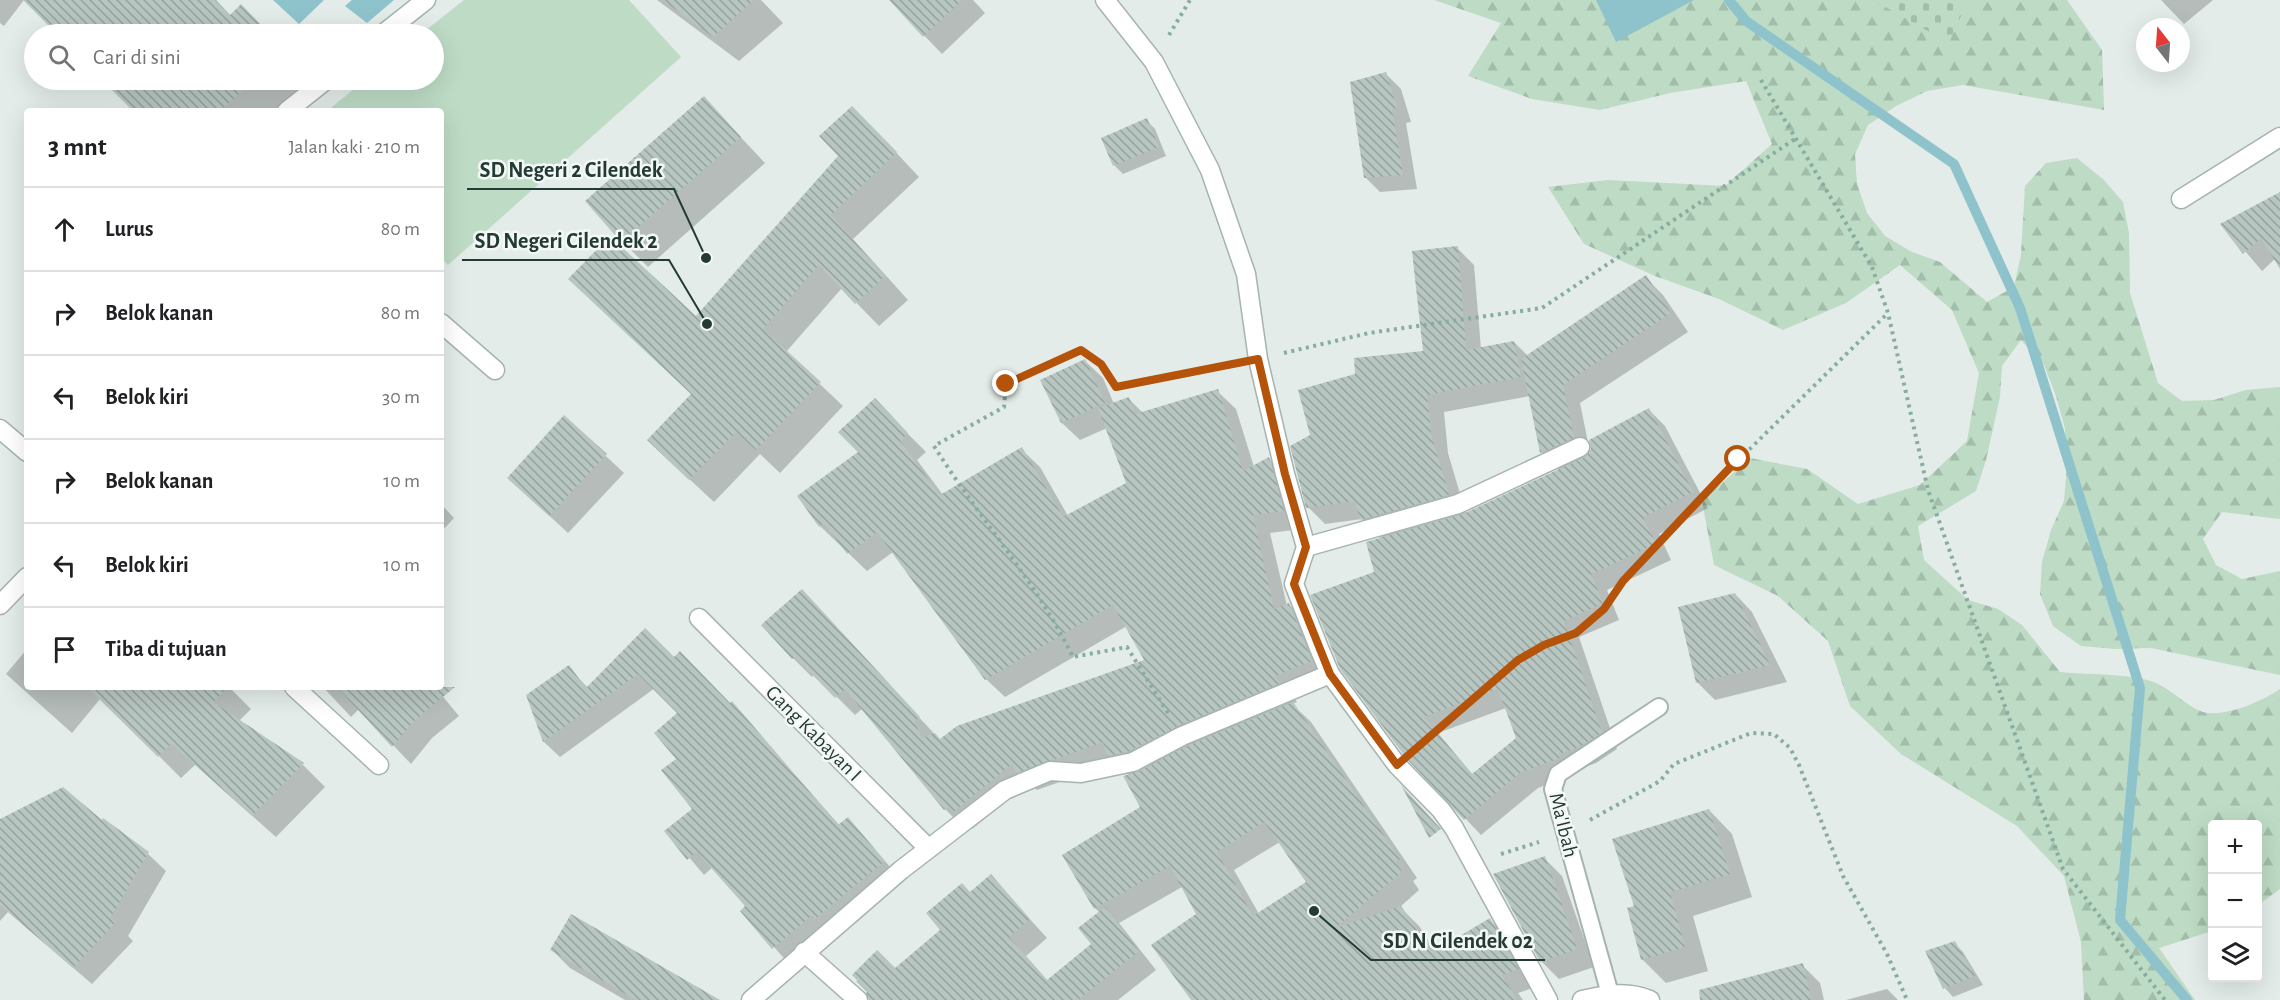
<!DOCTYPE html>
<html lang="id">
<meta charset="utf-8">
<style>
body{margin:0;font-family:"Alegreya Sans",sans-serif;background:#f6f6f6;color:#202124}
.controls{position:absolute;right:18px;bottom:18px;display:grid;overflow:hidden;border-radius:6px;box-shadow:0 6px 24px #0002}
.controls button{width:54px;height:54px;display:grid;place-items:center;padding:0;border:0;border-bottom:2px solid #e0e0e0;background:#fff;color:#202124;font:30px sans-serif}
.compass{position:absolute;left:2136px;top:18px;width:54px;height:54px;border-radius:50%;background:#fff;box-shadow:0 6px 24px #0002;rotate:343deg}
.stop{position:absolute;width:18px;height:18px;margin:-14px;border:4px solid #b45309;border-radius:50%;background:#fff}
.stop.end{background:#b45309;border-color:#fff;box-shadow:0 2px 6px #0008}
.list{margin:0;padding:0;list-style:none}
h2{display:flex;justify-content:space-between;align-items:center;height:78px;margin:0;padding:0 24px;font-size:26px}
h2 small{font-size:20px;font-weight:400;color:#757577}
.list li{display:grid;grid-template-columns:39px 1fr auto;gap:18px;align-items:center;box-sizing:border-box;height:84px;padding:0 24px;border-top:2px solid #e0e0e0}
.list b{display:block;font-size:22px;white-space:nowrap}
.list em{font-size:20px;font-style:normal;color:#757577}
.icon{flex:none;width:33px;height:33px;fill:none;stroke:currentColor;stroke-width:2;stroke-linecap:round;stroke-linejoin:round}
.map{position:relative;flex:none;width:2280px;height:1000px;overflow:hidden}
.search{position:absolute;background:#fff;box-shadow:0 6px 24px #0002;left:24px;top:24px;width:420px;height:66px;display:flex;align-items:center;gap:15px;box-sizing:border-box;padding:0 21px;border-radius:33px;color:#757577;font-size:22px}
.panel{position:absolute;background:#fff;box-shadow:0 6px 24px #0002;left:24px;top:108px;width:420px;height:582px;border-radius:6px}
.map>svg:first-child{display:block}
.grass{fill:#bddbc5}
.forest{fill:url(#forest-firs)}
.cemetery{fill:url(#cemetery-stones)}
.water{fill:#8fc3cc}
.shadow{fill:#0003;fill-rule:evenodd}
.lines{fill:none;stroke-linecap:round;stroke-linejoin:round}
.stream{stroke:#8fc3cc;stroke-width:10}
.building{fill:url(#building-back-hatch);fill-rule:evenodd}
.lane-casing{stroke:#a6b3af;stroke-width:20}
.street-casing{stroke:#a6b3af;stroke-width:21}
.path{stroke:#86ada0;stroke-width:4;stroke-dasharray:3 4.5;stroke-linecap:butt}
.lane{stroke:#fff;stroke-width:16}
.street{stroke:#fff;stroke-width:18}
.route{stroke:#b45309;stroke-width:8}
.labels{text-anchor:middle;stroke-width:5;stroke-linejoin:round;paint-order:stroke}
.street-label{font-size:21px;fill:#243b35;stroke:#f3f8f6}
.leader{fill:none;stroke:#243b35;stroke-width:2}
.callout-dot{fill:#243b35;stroke:#f3f8f6;stroke-width:2}
.callout-label{font-size:22px;text-anchor:middle;font-weight:bold;fill:#243b35;stroke:#f3f8f6;stroke-width:5;stroke-linejoin:round;paint-order:stroke}
</style>
<div class="map">
<svg width="2280" height="1000" viewBox="0 0 2280 1000">
<defs>
<pattern id="forest-firs" width="22" height="20" patternUnits="userSpaceOnUse" patternTransform="scale(1.5)"><rect width="22" height="20" fill="#bddbc5"/><path d="M5 1l3.5 6h-7zM16 11l3.5 6h-7z" fill="#a2bdaa"/></pattern>
<pattern id="cemetery-stones" width="16" height="16" patternUnits="userSpaceOnUse" patternTransform="scale(1.5)"><rect width="16" height="16" fill="#bddbc5"/><path d="M2 7V4a2 2 0 0 1 4 0v3zM10 15v-3a2 2 0 0 1 4 0v3z" fill="#a2bdaa"/></pattern>
<pattern id="building-back-hatch" width="6" height="6" patternUnits="userSpaceOnUse" patternTransform="scale(1.5)"><rect width="6" height="6" fill="#b8c6c1"/><path d="M-1 5l2 2M0 0l6 6M5-1l2 2" fill="none" stroke="#95a29e"/></pattern>
</defs>
<rect width="100%" height="100%" fill="#e3ece8"/>
<!-- grass -->
<polygon class="grass" points="464,0 629,0 681,57 448,265 441,258 441,111 327,111 365,80 434,80 434,34 421,34"/>
<!-- forest -->
<path class="forest" d="M1434,0H2067L2102,50L2104,110L1963,85L1927,91L1896,106L1868,125L1855,154L1857,184L1867,213L1885,236L1912,252L1940,262L1987,302L2014,287L2021,255L2025,186L2046,163L2077,158L2104,180L2123,202L2129,233L2130,293L2158,383L2182,401L2214,400L2246,390L2280,387V519L2222,512L2203,539L2216,565L2242,579L2280,571V675L2151,648L2116,649L2081,646L2053,626L2040,594L2042,562L2051,530L2064,501L2067,465L2065,429L2056,396L2044,365L2021,340L2002,366L2000,397L1986,460L1976,491L1918,526L1924,560L1968,600L1998,609L2022,625L2060,672C2089,675 2118,673 2147,680C2167,685 2180,701 2198,710C2219,721 2263,701 2280,689V889L2258,905V824H2212V931L2159,948L2195,1000H2084L2081,942L2064,876L2017,826L1901,754L1850,706L1828,641L1778,596L1714,565L1702,501L1750,458L1807,469L1858,504L1920,485L1967,441L1979,373L1952,310L1900,265L1846,303L1783,330L1719,299L1655,276L1584,244L1548,187L1608,180L1725,186L1772,144L1746,81L1670,93L1600,110L1532,99L1468,76L1501,23Z"/>
<!-- cemetery -->
<polygon class="cemetery" points="1873,0 1968,0 1949,43"/>
<!-- water -->
<g class="water">
<polygon points="273,0 324,0 299,24"/>
<polygon points="352,0 394,0 367,23 345,6"/>
<polygon points="1596,0 1694,0 1616,42"/>
</g>
<!-- shadow -->
<g class="shadow">
<polygon points="0,0 24,0 4,26 0,23"/>
<polygon points="25,0 215,0 230,16 241,6 270,34 59,34"/>
<polygon points="657,0 761,0 783,23 739,61"/>
<polygon points="896,0 973,0 985,13 942,54 893,3"/>
<polygon points="2161,0 2213,0 2184,24"/>
<polygon points="1386,74 1401,89 1411,122 1406,123 1417,189 1380,192 1365,177"/>
<polygon points="104,80 307,80 275,111 135,111"/>
<polygon points="704,98 765,163 648,267 622,241"/>
<polygon points="1146,120 1155,129 1166,156 1123,174 1114,165"/>
<polygon points="876,131 919,177 853,239 908,300 879,326 842,288 786,352 843,406 780,473 760,454 714,502 672,463 692,395 696,318"/>
<polygon points="2280,197 2280,266 2276,258 2262,271 2222,224"/>
<path d="M1457,248L1474,265L1481,349L1514,342L1528,356L1645,277L1663,295L1688,332L1580,403L1590,452L1649,410L1665,426L1708,508L1659,534L1671,560L1607,590L1619,620L1579,637L1617,749L1596,763L1574,771L1575,774L1538,788L1481,835L1407,757L1376,573L1381,539L1362,519L1325,524L1308,507L1312,436L1357,375L1425,352ZM1530,396L1542,452L1560,471L1466,514L1448,453L1444,412ZM1506,708L1517,738L1473,775L1438,733Z"/>
<path d="M1085,361L1103,378L1114,404L1129,399L1143,413L1217,391L1236,409L1254,467L1269,459L1288,477L1301,529L1270,533L1287,606L1289,605L1308,623L1330,680L1292,695L1297,702L1292,704L1311,722L1417,878L1413,881L1419,890L1400,907L1419,926L1437,952L1490,920L1508,938L1535,987L1518,993L1523,1000H1193L1197,914L1182,887L1119,923L1156,970L1118,1000H869L870,995L856,981L895,970L942,930L971,894L991,876L1047,938L1026,956L1048,981L1093,945L1100,913L1095,908L1142,808L1129,776L1116,762L1037,790L1030,783L972,829L968,825L963,827L945,809L863,708L855,715L814,674L812,677L793,658L802,591L941,741L1147,661L1127,626L1005,697L986,679L893,552L867,571L820,526L799,497L860,452L893,419L926,452L917,460L943,495L1021,449L1040,467L1068,516L1128,484L1107,428L1080,440L1062,423L1042,380ZM1280,842L1308,882L1259,914L1234,870Z"/>
<polygon points="564,417 624,473 568,533 527,495"/>
<polygon points="441,504 454,518 441,532"/>
<polygon points="1735,594 1752,612 1787,682 1715,700 1697,682"/>
<polygon points="27,649 27,687 110,687 72,733 6,674"/>
<polygon points="674,659 730,705 732,703 840,826 848,819 899,877 789,964 742,911 747,906 713,867 704,875 667,831 694,809 678,759 680,713 655,688 560,757 544,742 528,695 568,667 588,688"/>
<polygon points="130,687 229,687 251,709 239,721 303,765 325,787 276,837 195,765 181,778 110,707"/>
<polygon points="323,687 435,687 459,716 432,738 411,764 359,709 351,717"/>
<polygon points="1709,810 1732,834 1752,897 1693,916 1708,971 1666,983 1642,959 1636,907"/>
<polygon points="0,820 102,823 104,820 148,854 166,871 128,936 133,941 92,984 8,912 0,921"/>
<polygon points="1544,858 1562,876 1594,967 1559,979 1541,961"/>
<polygon points="1954,943 1963,952 1983,985 1953,997 1945,988"/>
<polygon points="552,950 706,1000 625,1000 570,968"/>
<polygon points="1802,965 1820,983 1824,1000 1704,1000"/>
<polygon points="1887,989 1898,1000 1846,1000"/>
</g>
<g class="lines">
<!-- stream -->
<polyline class="stream" points="1729,0 1746,21 1954,164 2020,308 2140,688 2120,920 2187,1000"/>
</g>
<!-- building -->
<g class="building">
<polygon points="23,0 216,0 230,15 241,4 270,34 57,34"/>
<polygon points="663,0 754,0 713,37"/>
<polygon points="889,0 962,0 923,37"/>
<polygon points="1386,72 1397,108 1392,109 1403,175 1364,178 1350,82"/>
<polygon points="102,80 254,80 220,111 133,111"/>
<polygon points="704,96 741,137 621,242 585,201"/>
<polygon points="852,106 897,152 831,215 885,276 855,304 819,265 763,329 821,382 756,450 736,432 689,480 647,440 691,394 568,279 610,236 696,316 838,156 819,136"/>
<polygon points="1147,118 1159,147 1113,166 1101,138"/>
<polygon points="2280,192 2280,269 2261,238 2243,254 2220,224"/>
<polygon points="1458,246 1466,350 1514,341 1521,377 1427,395 1431,434 1449,495 1360,520 1355,501 1306,508 1290,446 1310,435 1298,390 1355,374 1354,358 1423,351 1412,251"/>
<polygon points="1646,275 1671,313 1563,385 1574,438 1540,453 1521,359"/>
<polygon points="1085,359 1105,403 1061,423 1040,380"/>
<polygon points="1218,389 1243,471 1269,457 1284,511 1253,515 1274,609 1289,603 1312,661 1275,676 1280,683 1178,726 1129,751 1107,756 1103,742 1017,773 1012,764 953,812 949,807 944,810 845,689 835,698 795,657 792,659 761,625 802,589 920,717 914,721 922,738 935,733 940,739 957,726 1144,660 1113,605 985,680 877,532 847,554 824,523 819,527 797,496 858,452 838,432 875,398 908,433 900,441 940,495 1022,447 1063,517 1126,483 1098,408 1129,397 1135,414"/>
<path d="M1649,408L1693,492L1643,517L1656,544L1591,574L1603,603L1564,621L1602,733L1579,747L1559,754L1560,758L1521,772L1464,820L1406,758L1340,669L1310,595L1374,572L1366,542L1463,514L1585,457L1591,449L1589,440ZM1498,689L1516,738L1472,774L1424,717Z"/>
<polygon points="564,415 607,454 549,516 507,478"/>
<polygon points="1735,593 1770,665 1696,683 1678,607"/>
<polygon points="645,628 674,657 680,651 730,703 732,701 838,825 848,817 885,861 815,919 812,915 772,949 740,911 745,906 697,852 687,860 664,831 692,809 661,770 676,759 654,733 677,713 638,674 543,742 526,695 569,665 586,688"/>
<polygon points="87,687 228,687 213,702 304,763 252,816 171,743 158,757"/>
<polygon points="337,687 455,687 414,721 392,747"/>
<path d="M1293,702L1400,859L1396,862L1402,872L1335,928L1401,906L1433,952L1490,918L1518,969L1502,975L1517,1000H1191L1151,945L1196,914L1170,866L1094,909L1062,855L1140,807L1123,776L1138,772L1187,746ZM1264,822L1306,882L1253,916L1217,852Z"/>
<polygon points="1401,785 1441,829 1429,838"/>
<polygon points="63,787 102,820 103,818 149,852 110,918 116,922 73,968 0,905 0,819"/>
<polygon points="1709,809 1730,874 1670,892 1685,947 1641,960 1627,908 1634,906 1612,839"/>
<polygon points="1545,856 1577,949 1540,962 1493,874"/>
<polygon points="991,874 1030,919 1009,937 1047,980 1091,944 1078,928 1105,907 1139,951 1078,1000 869,1000 866,993 868,991 852,975 877,950 895,968 940,930 926,913 962,883 970,892"/>
<polygon points="571,914 720,1000 636,1000 550,950"/>
<polygon points="1955,941 1975,976 1943,989 1925,951"/>
<polygon points="1803,963 1811,1000 1700,1000 1699,990"/>
</g>
<g class="lines">
<!-- lane casing -->
<g class="lane-casing">
<polyline id="lane" points="1610,994 1553,789 1558,774 1659,707"/>
</g>
<!-- street casing -->
<g class="street-casing">
<g id="street">
<polyline points="1105,0 1154,62 1210,170 1246,274 1258,359 1285,474 1306,547 1294,584 1319,648 1330,674 1397,765 1441,810 1454,828 1548,1000"/>
<polyline points="383,34 426,0"/>
<polyline points="287,111 326,80"/>
<polyline points="2181,199 2280,137"/>
<polyline points="441,323 495,370"/>
<polyline points="0,429 27,452"/>
<polyline points="1306,547 1458,504 1580,447"/>
<polyline points="0,605 27,577"/>
<polyline points="699,618 928,848"/>
<polyline points="294,687 379,765"/>
<polyline points="804,952 858,1000"/>
<polyline points="751,1000 901,870 1005,790 1050,771 1081,773 1133,762 1182,736 1330,674"/>
<path d="M1582,1000C1606,995 1626,990 1650,1000"/>
</g>
</g>
<!-- path -->
<g class="path">
<polyline points="1169,35 1190,0"/>
<polyline points="1761,80 1872,267 1888,313 1928,490 2063,869 2165,1000"/>
<polyline points="1284,353 1369,333 1542,308 1795,139"/>
<path d="M1168,713L1127,647L1073,657C1035,580 979,518 934,446L1004,407L1006,384L1081,350L1101,364L1116,387L1232,364"/>
<polyline points="1418,747 1518,660 1544,645 1577,633 1604,609 1624,581 1699,499 1888,313"/>
<polyline points="1590,820 1660,781 1674,764 1751,733 1774,734 1790,748 1799,765 1843,876 1887,954 1907,1000"/>
<polyline points="1501,854 1539,842"/>
</g>
<!-- lane -->
<use href="#lane" class="lane"/>
<!-- street -->
<use href="#street" class="street"/>
</g>
<g class="lines">
<!-- route -->
<polyline class="route" points="1006,384 1081,350 1101,364 1116,387 1258,359 1285,474 1306,547 1294,584 1330,674 1397,765 1518,660 1544,645 1576,633 1604,609 1623,581 1738,459"/>
</g>
<g class="labels">
<!-- street labels -->
<g class="street-label">
<text transform="translate(814 733) rotate(45)" y="7">Gang Kabayan I</text>
<text transform="translate(1564 825) rotate(76)" y="7">Ma'Ibah</text>
</g>
</g>
<!-- callouts -->
<path class="leader" d="M706 258L674 189H467M707 324L669 260H462M1314 911L1371 960H1545"/>
<g class="callout-dot">
<circle cx="706" cy="258" r="6"/>
<circle cx="707" cy="324" r="6"/>
<circle cx="1314" cy="911" r="6"/>
</g>
<g class="callout-label">
<text x="571" y="177">SD Negeri 2 Cilendek</text>
<text x="566" y="248">SD Negeri Cilendek 2</text>
<text x="1458" y="948">SD N Cilendek 02</text>
</g>
</svg>
<div class="controls">
<button>+</button>
<button>−</button>
<button><svg class="icon" aria-label="layers" viewBox="0 0 24 24"><path d="M12 4l9 5-9 5-9-5zM3 14l9 5 9-5"/></svg></button>
</div>
<svg class="compass" viewBox="-18 -18 36 36"><path d="M0-13l5 13h-10z" fill="#e53935"/><path d="M0 13l5-13h-10z" fill="#757577"/></svg>
<div class="stop" style="left:1738px;top:459px"></div>
<div class="stop end" style="left:1006px;top:384px"></div>
<div class="search"><svg class="icon" aria-label="search" viewBox="0 0 24 24"><circle cx="10" cy="10" r="6"/><path d="M15 15l6 6"/></svg>Cari di sini</div>
<section class="panel">
<h2>3 mnt<small>Jalan kaki · 210 m</small></h2>
<ul class="list">
<li><svg class="icon" aria-label="ahead" viewBox="0 0 24 24"><path d="M12 20V5M6 11l6-6 6 6"/></svg><div><b>Lurus</b></div><em>80 m</em></li>
<li><svg class="icon" aria-label="right" viewBox="0 0 24 24"><path d="M7 20v-9h11M14 6l5 5-5 5"/></svg><div><b>Belok kanan</b></div><em>80 m</em></li>
<li><svg class="icon" aria-label="left" viewBox="0 0 24 24"><path d="M17 20v-9H6M10 6l-5 5 5 5"/></svg><div><b>Belok kiri</b></div><em>30 m</em></li>
<li><svg class="icon" aria-label="right" viewBox="0 0 24 24"><path d="M7 20v-9h11M14 6l5 5-5 5"/></svg><div><b>Belok kanan</b></div><em>10 m</em></li>
<li><svg class="icon" aria-label="left" viewBox="0 0 24 24"><path d="M17 20v-9H6M10 6l-5 5 5 5"/></svg><div><b>Belok kiri</b></div><em>10 m</em></li>
<li><svg class="icon" aria-label="arrive" viewBox="0 0 24 24"><path d="M6 21V4h12l-3 4 3 4H6"/></svg><div><b>Tiba di tujuan</b></div></li>
</ul>
</section>
</div>
